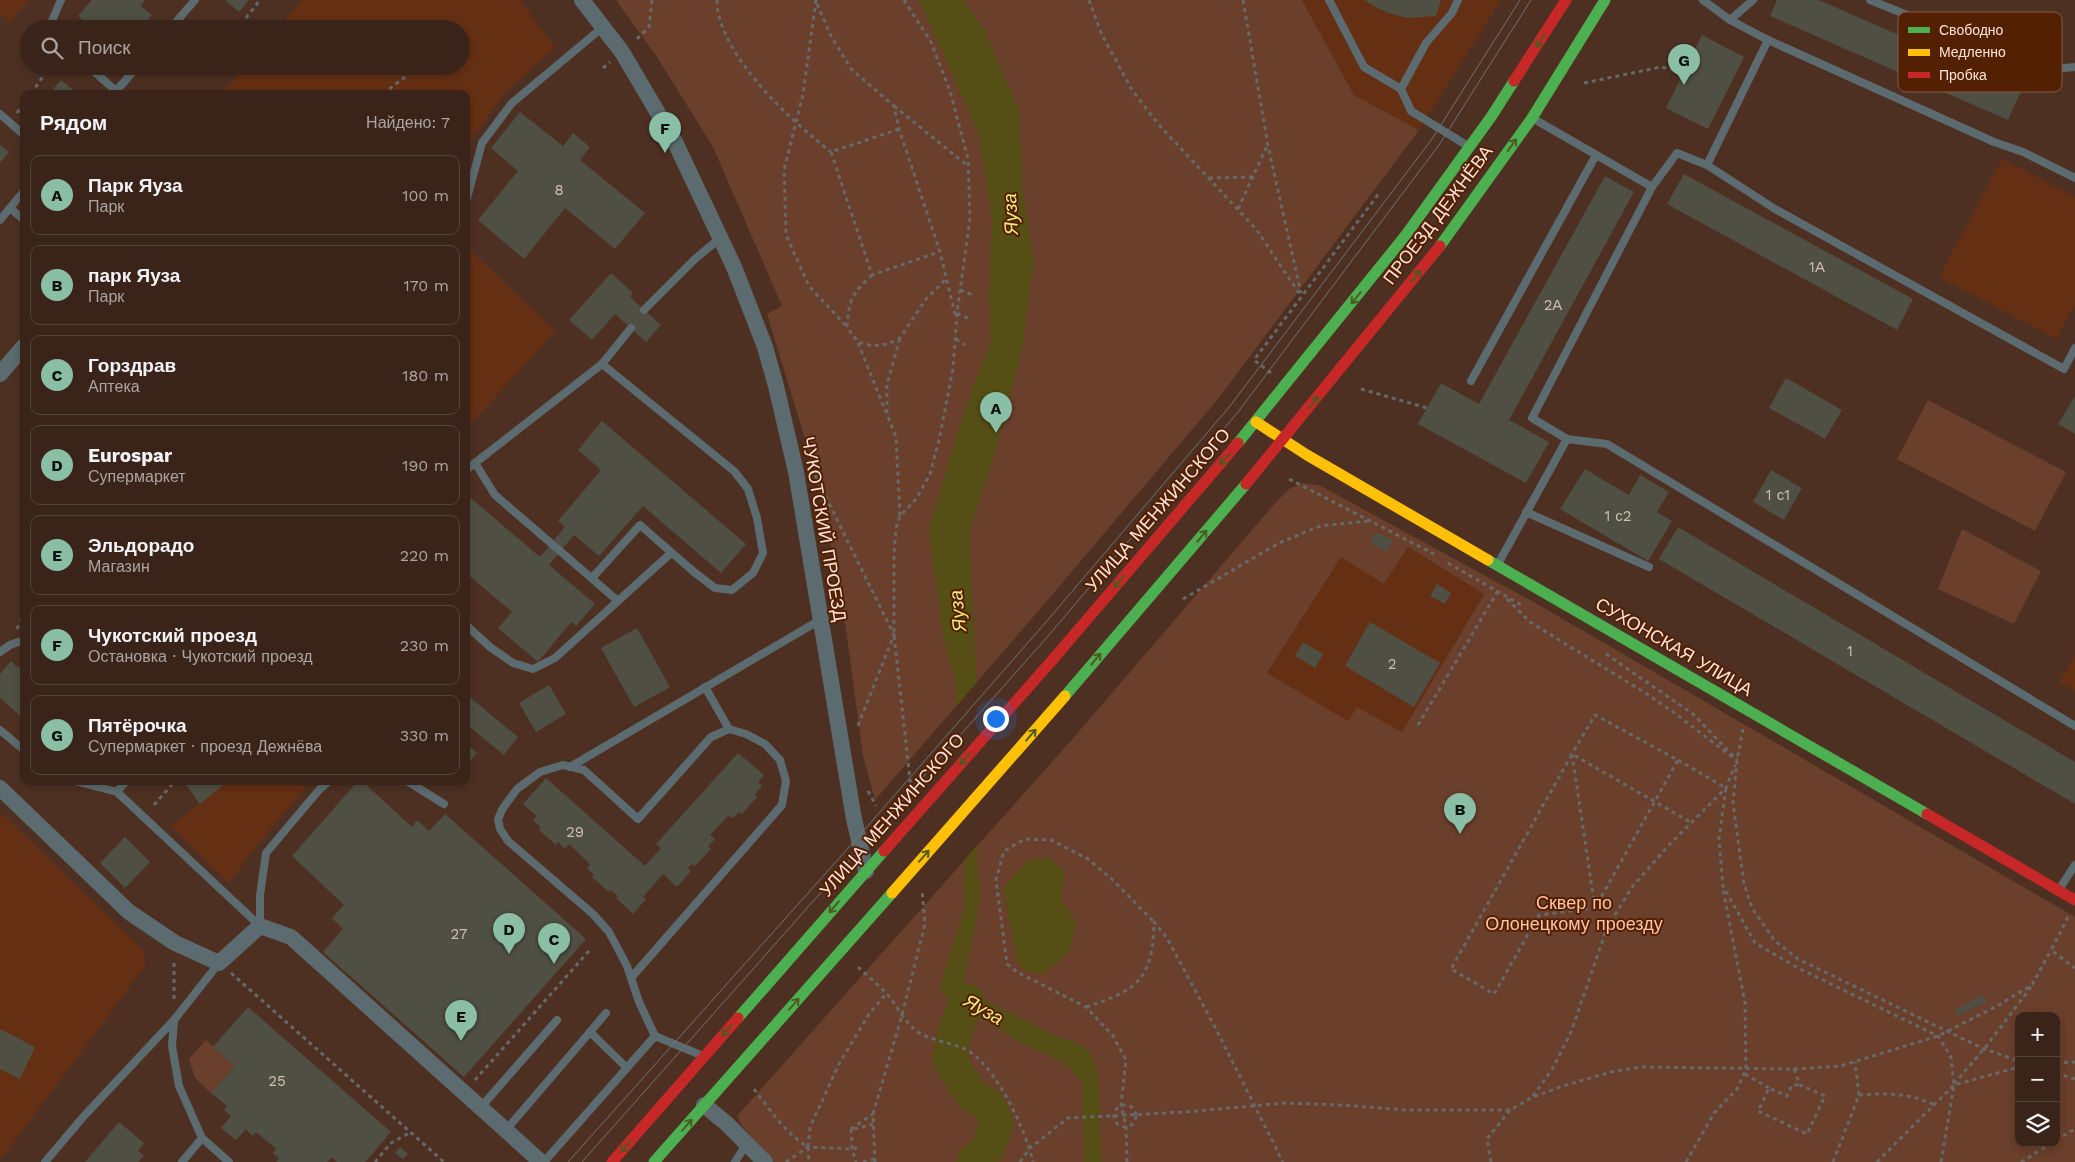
<!DOCTYPE html>
<html lang="ru">
<meta charset="utf-8">
<style>
body{margin:0;font-family:"Work Sans",sans-serif;background:#453027;color:#f1f3f6}
.controls{position:absolute;right:15px;bottom:15px;display:grid;overflow:hidden;border-radius:10px;box-shadow:0 2px 8px #0003}
.controls button{width:45px;height:45px;display:grid;place-items:center;padding:0;border:0;border-bottom:1px solid #544139;background:#3a241a;color:#f1f3f6;font:25px sans-serif}
.you{position:absolute;left:995px;top:718px;width:18px;height:18px;margin:-12px;border:4px solid #fff;border-radius:50%;background:#1a73e8;box-shadow:0 0 0 8px #1a73e833}
.badge{display:grid;place-items:center;width:32px;height:32px;border-radius:50%;background:#8abfa5;color:#111;font-size:16px;font-weight:700}
.pin{position:absolute;translate:-50% -41px;filter:drop-shadow(0 1px 2px #0008)}
.pin::after{content:'';position:absolute;top:26px;width:18px;height:15px;background:inherit;clip-path:polygon(0 0,100% 0,50% 100%)}
.list{margin:0;padding:0;list-style:none}
h2{display:flex;justify-content:space-between;align-items:center;height:65px;margin:0;padding:0 20px;font-size:21px}
h2 small{font-size:16px;font-weight:400;color:#aba4a2}
.list li{display:grid;grid-template-columns:32px 1fr auto;gap:15px;align-items:center;box-sizing:border-box;height:80px;margin:0 10px 10px;padding:0 10px;border:1px solid #544139;border-radius:10px}
.list b{display:block;font-size:19px;white-space:nowrap}
.list p{margin:0;font-size:16px;white-space:nowrap;color:#aba4a2}
.list em{font-size:16px;font-style:normal;color:#aba4a2}
.icon{flex:none;width:28px;height:28px;fill:none;stroke:currentColor;stroke-width:2;stroke-linecap:round;stroke-linejoin:round}
.map{position:relative;flex:none;width:2075px;height:1162px;overflow:hidden}
.search{position:absolute;background:#3a241a;box-shadow:0 2px 8px #0003;left:20px;top:20px;width:450px;height:55px;display:flex;align-items:center;gap:12px;box-sizing:border-box;padding:0 18px;border-radius:28px;color:#aba4a2;font-size:19px}
.panel{position:absolute;background:#3a241a;box-shadow:0 2px 8px #0003;left:20px;top:90px;width:450px;height:695px;border-radius:10px}
.map>svg:first-child{display:block}
.built{fill:#652f13}
.green{fill:#6a3f2b;fill-rule:evenodd}
.water{fill:#554f15}
.pier{fill:#4d3022}
.lines{fill:none;stroke-linecap:round;stroke-linejoin:round}
.river{stroke:#554f15;stroke-width:34}
.building{fill:#4f4f43}
.path{stroke:#676969;stroke-width:3;stroke-dasharray:4 4;stroke-linecap:butt}
.lane{stroke:#5c6b6f;stroke-width:8}
.street{stroke:#5c6b6f;stroke-width:16}
.fast{stroke:#4caf50;stroke-width:11}
.slow{stroke:#ffc107;stroke-width:11}
.jam{stroke:#c62828;stroke-width:11}
.tram{stroke:#717273;stroke-width:1}
.slow-bridge{stroke:#ffc107;stroke-width:11}
.jam-bridge{stroke:#c62828;stroke-width:11}
.oneway{stroke:#505922}
.labels{text-anchor:middle;stroke-width:4;stroke-linejoin:round;paint-order:stroke}
.number-label{font-size:15px;fill:#d1beb3}
.street-label{font-size:18px;fill:#fce3d8;stroke:#532004}
.park-label{font-size:18px;fill:#ffc3a8;stroke:#532004}
.water-label{font-size:19px;font-style:italic;fill:#f1ea7d;stroke:#532004}
.key{fill:#532004;stroke:#865a44;stroke-width:1}
.key-label{font-size:14px;fill:#fce3d8}
</style>
<div class="map">
<svg width="2075" height="1162" viewBox="0 0 2075 1162">
<rect width="100%" height="100%" fill="#4d3022"/>
<!-- built -->
<g class="built">
<polygon points="0,0 28,0 10,22 0,13"/>
<polygon points="302,0 520,0 555,48 505,92 466,148 466,94 222,94 246,66 461,66 461,29 277,29"/>
<polygon points="1302,0 1501,0 1419,130 1354,95"/>
<polygon points="2002,159 2075,197 2075,304 2056,339 1939,277"/>
<polygon points="466,246 556,331 466,429"/>
<polygon points="1407,547 1484,593 1402,733 1357,707 1348,721 1266,674 1341,556"/>
<polygon points="2075,655 2075,691 2059,682"/>
<polygon points="228,781 310,781 257,846 229,883 171,826"/>
<polygon points="0,812 144,951 145,966 0,1161"/>
</g>
<!-- green -->
<g class="green">
<polygon points="616,0 1302,0 1354,95 1419,130 1218,399 1052,595 875,800 863,756 841,592 814,468 767,314 782,306 713,147 657,57"/>
<polygon points="1928,400 2066,472 2035,531 1897,459"/>
<path d="M1303,483L1319,485L1539,605L2075,917V1162H774L741,1125L737,1116L1075,736L1276,502L1289,489ZM1408,547L1484,594L1402,732L1357,707L1348,721L1267,673L1341,557L1384,584ZM2019,1016H2056V1143H2019Z"/>
<polygon points="1962,529 2041,571 2014,624 1938,589"/>
<polygon points="206,1040 235,1066 211,1093 195,1078 189,1059"/>
</g>
<!-- water -->
<g class="water">
<path d="M919,0H964L985,31L1020,113L1022,188L1034,260L1023,344L1004,424L969,533L976,673L977,860L980,897L973,938L966,967L964,982C982,1004 1011,1012 1036,1025C1043,1028 1048,1033 1056,1036C1066,1040 1079,1041 1087,1050C1090,1053 1093,1059 1095,1063C1104,1094 1097,1130 1103,1162H1084L1082,1102L1083,1083C1059,1052 1042,1056 1013,1038C1003,1032 994,1025 983,1019C964,1009 953,1005 940,988C947,959 958,932 965,904L955,680L942,631L929,529L964,411L991,341L989,297L992,221L979,134Z"/>
<polygon points="1049,857 1065,871 1061,899 1077,924 1068,953 1042,975 1022,969 1016,955 1003,889 1028,860"/>
</g>
<!-- pier -->
<polygon class="pier" points="978,681 979,843 961,864 954,709"/>
<g class="lines">
<!-- river -->
<polyline class="river" points="967,1001 954,1033 950,1061 971,1094 988,1105 997,1123 988,1148 973,1162"/>
</g>
<!-- building -->
<g class="building">
<polygon points="92,0 145,0 141,6 152,15 140,29 138,29 128,20 121,28 116,23 111,29 93,29 78,16"/>
<polygon points="225,0 249,0 239,12"/>
<polygon points="1364,0 1441,0 1436,16 1410,18 1394,15 1379,9"/>
<polygon points="1777,0 1819,0 2022,89 2008,120 1770,16"/>
<polygon points="1702,35 1744,57 1708,129 1666,108"/>
<polygon points="61,80 78,94 49,94"/>
<polygon points="520,112 563,146 573,133 590,147 580,160 645,213 615,249 565,208 524,259 478,220 518,171 491,148"/>
<polygon points="0,145 9,152 0,163"/>
<polygon points="1684,174 1913,299 1897,330 1667,204"/>
<polygon points="1605,176 1634,192 1509,420 1549,442 1526,483 1418,424 1441,383 1479,404"/>
<polygon points="611,273 633,293 630,297 661,325 646,342 615,314 592,340 569,320"/>
<polygon points="1786,378 1842,410 1825,439 1769,408"/>
<polygon points="2075,396 2075,434 2058,424"/>
<polygon points="602,421 746,544 721,573 643,506 599,556 574,535 549,565 595,604 576,626 571,622 538,662 498,628 512,612 466,573 466,494 540,557 565,527 558,521 601,470 578,450"/>
<polygon points="1585,469 1629,495 1640,475 1669,492 1657,512 1672,521 1648,561 1560,509"/>
<polygon points="1771,470 1802,488 1784,520 1753,502"/>
<polygon points="1678,527 2075,762 2075,804 1659,559"/>
<polygon points="1376,532 1393,540 1387,552 1370,543"/>
<polygon points="1437,584 1451,593 1445,604 1430,596"/>
<polygon points="1370,622 1440,663 1414,707 1345,666"/>
<polygon points="637,628 670,687 634,707 601,648"/>
<polygon points="1303,642 1323,654 1315,668 1295,656"/>
<polygon points="11,661 18,668 24,664 24,719 0,698 0,674"/>
<polygon points="549,685 566,714 536,732 519,703"/>
<polygon points="466,694 518,737 504,755 466,724"/>
<polygon points="466,744 477,753 466,765"/>
<polygon points="738,753 764,775 758,782 762,786 755,794 757,797 742,814 739,812 733,818 729,815 710,835 715,839 708,846 711,849 695,866 692,864 688,868 691,871 677,887 663,874 643,897 646,899 633,914 616,898 618,896 610,890 609,892 592,877 594,875 587,868 590,864 569,844 565,849 558,842 556,845 539,830 541,828 533,820 537,816 523,804 546,778 645,866 661,848 656,844"/>
<polygon points="183,781 228,781 200,804"/>
<polygon points="358,781 362,781 412,827 417,820 429,831 445,814 586,939 464,1077 323,952 343,929 332,918 344,905 292,856"/>
<polygon points="125,837 150,862 125,888 100,863"/>
<polygon points="1983,995 1987,1001 1958,1016 1955,1010"/>
<polygon points="248,1007 391,1132 365,1162 337,1162 332,1157 327,1162 276,1162 279,1158 273,1153 276,1149 256,1132 253,1136 246,1129 236,1140 221,1128 231,1116 224,1110 227,1106 211,1093 235,1066 213,1047"/>
<polygon points="0,1029 35,1047 20,1079 0,1069"/>
<polygon points="119,1122 144,1143 138,1151 144,1156 138,1162 85,1162"/>
<polygon points="400,1147 408,1154 403,1159 395,1153"/>
</g>
<g class="lines">
<!-- path -->
<g class="path">
<path d="M717,0C717,53 791,121 831,152"/>
<polyline points="816,0 803,94 784,170 786,235 809,286 847,327"/>
<polyline points="904,0 931,42 950,91 968,159 970,218 957,313 953,369 939,440 930,474 916,499 900,516 896,528 894,554 894,635 911,789"/>
<polyline points="1089,0 1101,33 1132,90 1159,125 1256,229 1301,296"/>
<polyline points="1243,0 1268,146 1301,293"/>
<polyline points="817,4 831,36 851,69 894,106 899,129 940,252 956,318"/>
<polyline points="246,18 260,0"/>
<polyline points="637,39 649,27 652,0"/>
<polyline points="603,68 610,62"/>
<polyline points="1584,83 1661,67 1684,72"/>
<polyline points="31,94 50,66"/>
<polyline points="383,94 419,66"/>
<polyline points="894,106 968,166"/>
<polyline points="17,113 24,103"/>
<polyline points="899,129 831,152 872,275 939,252"/>
<polyline points="1209,178 1253,177"/>
<polyline points="1238,209 1267,146"/>
<path d="M872,275C852,294 849,298 847,327L858,342L873,346L888,344L900,338L926,299L946,279"/>
<polyline points="960,290 973,295"/>
<polyline points="957,313 971,320"/>
<polyline points="956,339 965,345"/>
<polyline points="858,343 896,437 900,516"/>
<polyline points="1271,373 1254,360 1380,192"/>
<polyline points="1361,389 1427,408"/>
<polyline points="887,413 887,384 900,338"/>
<polyline points="815,475 894,635 857,728"/>
<polyline points="1289,479 1434,554"/>
<polyline points="1448,563 1523,606"/>
<polyline points="1183,599 1279,543 1320,526 1368,521"/>
<polyline points="1507,599 1530,622 1647,694 1676,714 1732,757"/>
<polyline points="17,629 24,613"/>
<polyline points="1606,654 1693,714 1737,760"/>
<polyline points="1418,725 1498,591"/>
<polyline points="1743,729 1737,760 1733,803 1744,884 1752,908 1775,941 1798,959 1984,1049 2019,1061"/>
<polyline points="1678,760 1726,788 1719,839 1723,886 1755,943 1798,968 1938,1036 1951,1057 1954,1085 1941,1162"/>
<polyline points="868,791 876,806"/>
<polyline points="154,805 175,781"/>
<polyline points="1595,908 1572,754 1595,715 1678,760 1595,908 1539,915 1494,994 1451,969 1572,754 1692,823"/>
<polyline points="2068,917 2051,950 2075,968"/>
<path d="M858,967C867,976 878,984 886,993C897,1005 904,1022 918,1032C932,1041 950,1042 965,1049C995,1064 1026,1130 1033,1162"/>
<polyline points="231,973 444,1162"/>
<polyline points="174,999 174,961"/>
<path d="M1086,1007C1138,990 1153,979 1154,922L1167,938L1217,1031L1283,1162"/>
<polyline points="2056,1063 2075,1062"/>
<polyline points="1794,1069 1800,1085 1825,1096 1807,1134 1758,1111 1769,1088 1787,1096 1792,1085 1800,1085"/>
<polyline points="2056,1073 2075,1079"/>
<polyline points="1745,1074 1769,1088"/>
<polyline points="475,1080 589,951"/>
<polyline points="1954,1084 1984,1049 2031,987"/>
<path d="M754,1089C770,1110 785,1133 808,1147L809,1162"/>
<path d="M1859,1095C1885,1093 1911,1093 1934,1105"/>
<polyline points="1533,1096 1553,1068 1571,1032 1607,928 1632,887 1670,844 1726,788 1735,765"/>
<circle cx="1125" cy="1116" r="11"/>
<polyline points="851,1129 852,1149 856,1162"/>
<polyline points="851,1129 873,1114"/>
<polyline points="854,1129 873,1124"/>
<polyline points="2056,1140 2075,1129"/>
<polyline points="808,1147 810,1127 839,1064 869,1014 886,994"/>
<polyline points="375,1162 391,1143 411,1132"/>
<polyline points="786,1162 808,1147 852,1149 859,1147"/>
<polyline points="863,1162 874,1159"/>
<polyline points="875,1162 873,1114 902,1015 925,924 922,890"/>
<polyline points="1020,1162 1030,1148 1068,1118 1186,1112 1285,1103 1340,1105 1406,1110 1510,1110 1533,1097 1563,1086 1611,1072 1640,1067 1794,1069 1840,1066 1938,1036 1997,1006 2032,985 2051,950"/>
<polyline points="1127,1162 1126,1127 1121,1105 1126,1060 1113,1036 1086,1007 1017,972 1007,964 996,880 1004,851 1025,839 1051,840 1088,859 1114,881 1154,922"/>
<polyline points="1491,1162 1487,1139 1510,1110"/>
<polyline points="1686,1162 1714,1113 1737,1089 1746,1069 1745,1003 1723,889"/>
<polyline points="1833,1162 1859,1095 1855,1062"/>
<polyline points="1877,1162 1954,1085 2019,1067"/>
<polyline points="2021,1162 2052,1143"/>
</g>
<!-- lane -->
<g class="lane">
<polyline points="1329,0 1364,67 1401,89 1411,111 1468,146"/>
<polyline points="1703,0 1730,20 1768,40 1994,142 2023,152 2075,178"/>
<polyline points="1870,0 2044,70 2075,67"/>
<polyline points="1730,20 1753,0"/>
<polyline points="54,29 51,23 61,0"/>
<polyline points="170,29 195,0"/>
<polyline points="88,66 116,91 117,94"/>
<polyline points="1401,89 1426,43 1452,13 1458,0"/>
<polyline points="116,91 138,66"/>
<polyline points="0,114 24,135"/>
<polyline points="1534,119 1652,187 1677,153 1707,165 1775,209 2064,369 2075,348"/>
<polyline points="1707,165 1768,40"/>
<polyline points="467,198 482,143 512,103 603,27"/>
<polyline points="10,208 24,220"/>
<polyline points="0,220 24,191"/>
<polyline points="644,310 695,259 720,238"/>
<polyline points="1471,381 1596,155"/>
<polyline points="1567,439 1607,444 2075,726"/>
<polyline points="475,463 495,495 618,601"/>
<polyline points="466,470 602,364 631,328"/>
<polyline points="1526,512 1649,567"/>
<polyline points="1498,564 1567,439 1532,418 1652,187"/>
<polyline points="592,578 640,525 694,572 715,588 732,590 753,573 763,553 757,518 748,489 734,471 602,364"/>
<polyline points="466,625 490,647 513,663 533,669 555,658 671,553"/>
<polyline points="0,652 10,645 24,640"/>
<polyline points="705,687 729,729"/>
<polyline points="0,730 24,750"/>
<polyline points="570,767 820,620"/>
<polyline points="75,781 117,792 260,926"/>
<polyline points="407,781 444,804"/>
<polyline points="117,792 126,781"/>
<polyline points="2060,888 2075,865"/>
<polyline points="260,926 260,895 266,853 319,790 329,781"/>
<polyline points="631,978 782,805 786,781 780,760 765,744 746,734 729,729 711,737 638,819 584,770 563,765 540,772 517,789 503,808 498,819 500,829 508,841 593,914 609,932 627,966 639,1002 655,1036 703,1056"/>
<polyline points="174,1020 172,1046 179,1086 202,1138 229,1162"/>
<polyline points="590,1032 606,1013"/>
<polyline points="481,1107 557,1020"/>
<polyline points="506,1130 590,1032 627,1068"/>
<polyline points="45,1162 84,1116 174,1020 219,963"/>
<polyline points="182,1162 202,1138"/>
<polyline points="544,1162 655,1036"/>
<polyline points="735,1162 747,1143"/>
</g>
<!-- street -->
<g class="street">
<polyline points="582,0 622,52 675,142 734,267 765,347 776,386 796,472 854,819 866,871"/>
<polyline points="0,374 24,346"/>
<polyline points="0,788 129,912 175,943 219,963 260,926 291,937 541,1162"/>
<polyline points="704,1105 726,1123 765,1162"/>
</g>
<!-- fast -->
<g class="fast">
<polyline points="1440,246 1532,118 1605,0"/>
<polyline points="1238,443 1405,236 1491,117 1514,81"/>
<polyline points="1488,560 1927,814"/>
<polyline points="1065,696 1246,484"/>
<polyline points="738,1018 884,851"/>
<polyline points="654,1162 892,893"/>
</g>
<!-- slow -->
<polyline class="slow" points="1256,422 1307,455 1488,560"/>
<!-- jam -->
<g class="jam">
<polyline points="1514,81 1566,0"/>
<polyline points="1246,484 1440,246"/>
<polyline points="1055,657 1238,443"/>
<polyline points="1927,814 2075,900"/>
<polyline points="612,1162 738,1018"/>
</g>
<!-- tram -->
<g class="tram">
<polyline points="568,1162 858,837 1046,622 1230,406 1432,139 1520,0"/>
<polyline points="582,1162 1049,635 1238,412 1439,145 1531,0"/>
</g>
<!-- slow-bridge -->
<polyline class="slow-bridge" points="892,893 1065,696"/>
<!-- jam-bridge -->
<polyline class="jam-bridge" points="884,851 1055,657"/>
</g>
<!-- one-way arrows -->
<defs><path id="oneway-shaft" d="M-6 0H5M1.5-3L5.5 0L1.5 3" fill="none" stroke-width="1.6" stroke-linecap="round" stroke-linejoin="round" transform="scale(1.25)"/></defs>
<g class="oneway">
<use href="#oneway-shaft" transform="translate(1540 41) rotate(123)"/>
<use href="#oneway-shaft" transform="translate(1512 145) rotate(-55)"/>
<use href="#oneway-shaft" transform="translate(1416 276) rotate(-51)"/>
<use href="#oneway-shaft" transform="translate(1356 298) rotate(129)"/>
<use href="#oneway-shaft" transform="translate(1314 402) rotate(-51)"/>
<use href="#oneway-shaft" transform="translate(1225 459) rotate(131)"/>
<use href="#oneway-shaft" transform="translate(1202 536) rotate(-50)"/>
<use href="#oneway-shaft" transform="translate(1119 582) rotate(131)"/>
<use href="#oneway-shaft" transform="translate(1096 659) rotate(-50)"/>
<use href="#oneway-shaft" transform="translate(1031 735) rotate(-49)"/>
<use href="#oneway-shaft" transform="translate(965 759) rotate(131)"/>
<use href="#oneway-shaft" transform="translate(924 856) rotate(-49)"/>
<use href="#oneway-shaft" transform="translate(834 907) rotate(131)"/>
<use href="#oneway-shaft" transform="translate(794 1004) rotate(-49)"/>
<use href="#oneway-shaft" transform="translate(727 1030) rotate(131)"/>
<use href="#oneway-shaft" transform="translate(687 1125) rotate(-49)"/>
<use href="#oneway-shaft" transform="translate(626 1146) rotate(131)"/>
</g>
<g class="labels">
<!-- number labels -->
<g class="number-label">
<text x="559" y="195">8</text>
<text x="1817" y="272">1А</text>
<text x="1553" y="310">2А</text>
<text x="1778" y="500">1 с1</text>
<text x="1618" y="521">1 с2</text>
<text x="1850" y="656">1</text>
<text x="1392" y="669">2</text>
<text x="575" y="837">29</text>
<text x="459" y="939">27</text>
<text x="277" y="1086">25</text>
</g>
<!-- street labels -->
<g class="street-label">
<text transform="translate(1438 215) rotate(-53)" y="6">ПРОЕЗД ДЕЖНЁВА</text>
<text transform="translate(1158 510) rotate(-49)" y="6">УЛИЦА МЕНЖИНСКОГО</text>
<text transform="translate(824 529) rotate(80)" y="6">ЧУКОТСКИЙ ПРОЕЗД</text>
<text transform="translate(1674 647) rotate(30)" y="6">СУХОНСКАЯ УЛИЦА</text>
<text transform="translate(892 815) rotate(-49)" y="6">УЛИЦА МЕНЖИНСКОГО</text>
</g>
<!-- park labels -->
<g class="park-label">
<text x="1574" y="909">Сквер по<tspan x="1574" dy="21">Олонецкому проезду</tspan></text>
</g>
<!-- water labels -->
<g class="water-label">
<text transform="translate(1010 214) rotate(-93)" y="7">Яуза</text>
<text transform="translate(957 611) rotate(-96)" y="7">Яуза</text>
<text transform="translate(984 1009) rotate(30)" y="7">Яуза</text>
</g>
</g>
<!-- legend -->
<rect x="1898" y="12" width="164" height="80" rx="8" class="key"/>
<rect x="1908" y="27" width="22" height="6" fill="#4caf50"/>
<rect x="1908" y="49" width="22" height="7" fill="#ffc107"/>
<rect x="1908" y="72" width="22" height="6" fill="#c62828"/>
<g class="key-label">
<text x="1939" y="35">Свободно</text>
<text x="1939" y="57">Медленно</text>
<text x="1939" y="80">Пробка</text>
</g>
</svg>
<div class="controls">
<button>+</button>
<button>−</button>
<button><svg class="icon" aria-label="layers" viewBox="0 0 24 24"><path d="M12 4l9 5-9 5-9-5zM3 14l9 5 9-5"/></svg></button>
</div>
<div class="you"></div>
<div class="pin badge" style="left:996px;top:433px">A</div>
<div class="pin badge" style="left:1460px;top:834px">B</div>
<div class="pin badge" style="left:554px;top:964px">C</div>
<div class="pin badge" style="left:509px;top:954px">D</div>
<div class="pin badge" style="left:461px;top:1041px">E</div>
<div class="pin badge" style="left:665px;top:153px">F</div>
<div class="pin badge" style="left:1684px;top:85px">G</div>
<div class="search"><svg class="icon" aria-label="search" viewBox="0 0 24 24"><circle cx="10" cy="10" r="6"/><path d="M15 15l6 6"/></svg>Поиск</div>
<section class="panel">
<h2>Рядом<small>Найдено: 7</small></h2>
<ul class="list">
<li><span class="badge">A</span><div><b>Парк Яуза</b><p>Парк</p></div><em>100 m</em></li>
<li><span class="badge">B</span><div><b>парк Яуза</b><p>Парк</p></div><em>170 m</em></li>
<li><span class="badge">C</span><div><b>Горздрав</b><p>Аптека</p></div><em>180 m</em></li>
<li><span class="badge">D</span><div><b>Eurospar</b><p>Супермаркет</p></div><em>190 m</em></li>
<li><span class="badge">E</span><div><b>Эльдорадо</b><p>Магазин</p></div><em>220 m</em></li>
<li><span class="badge">F</span><div><b>Чукотский проезд</b><p>Остановка · Чукотский проезд</p></div><em>230 m</em></li>
<li><span class="badge">G</span><div><b>Пятёрочка</b><p>Супермаркет · проезд Дежнёва</p></div><em>330 m</em></li>
</ul>
</section>
</div>
